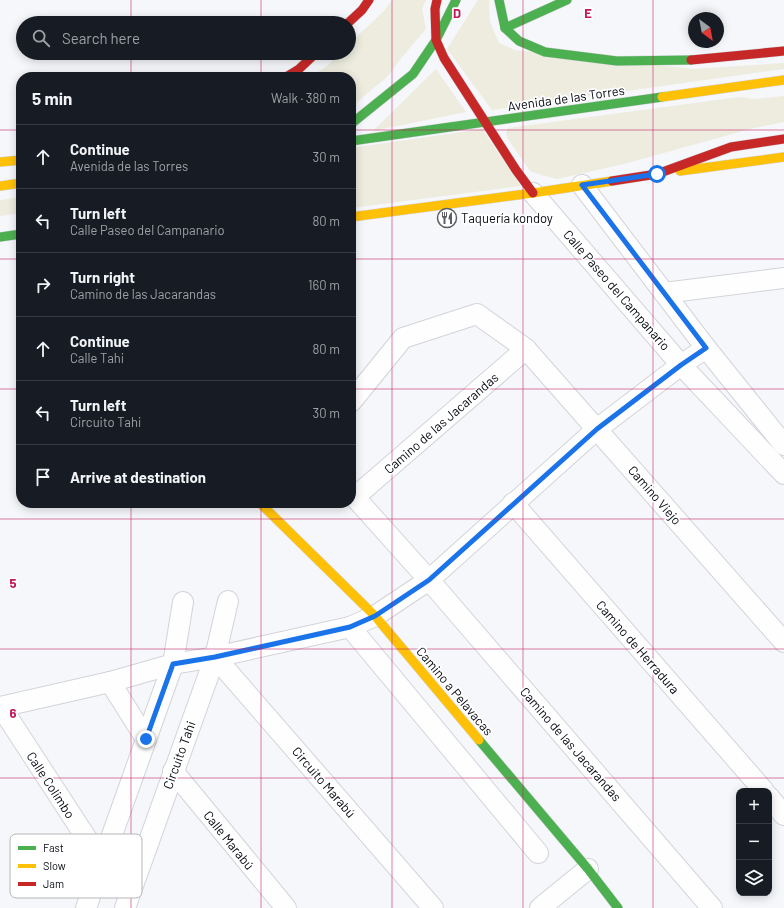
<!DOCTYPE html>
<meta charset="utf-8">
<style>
body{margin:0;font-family:Barlow,sans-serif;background:#242831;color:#f1f3f6}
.controls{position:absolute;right:12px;bottom:12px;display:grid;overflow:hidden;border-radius:8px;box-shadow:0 2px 10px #0003}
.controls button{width:36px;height:36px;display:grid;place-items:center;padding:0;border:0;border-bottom:1px solid #363941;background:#171b24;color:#f1f3f6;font:20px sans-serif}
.compass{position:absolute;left:688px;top:12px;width:36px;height:36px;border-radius:50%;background:#171b24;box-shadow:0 2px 10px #0003;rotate:148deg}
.stop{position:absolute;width:12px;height:12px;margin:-9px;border:3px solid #1a73e8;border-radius:50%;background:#fff}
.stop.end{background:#1a73e8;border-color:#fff;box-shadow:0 1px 4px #0008}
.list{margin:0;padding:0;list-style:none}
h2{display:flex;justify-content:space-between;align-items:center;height:52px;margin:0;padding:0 16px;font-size:17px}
h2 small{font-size:13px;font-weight:400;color:#9ea1a6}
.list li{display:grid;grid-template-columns:26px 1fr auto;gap:12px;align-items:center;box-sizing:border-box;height:64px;padding:0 16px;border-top:1px solid #363941}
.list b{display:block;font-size:15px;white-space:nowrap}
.list p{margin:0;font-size:13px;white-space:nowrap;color:#9ea1a6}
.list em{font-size:13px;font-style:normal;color:#9ea1a6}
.icon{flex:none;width:22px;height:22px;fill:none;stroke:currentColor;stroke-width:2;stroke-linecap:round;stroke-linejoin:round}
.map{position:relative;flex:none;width:784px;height:908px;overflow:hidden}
.search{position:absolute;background:#171b24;box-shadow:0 2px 10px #0003;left:16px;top:16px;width:340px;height:44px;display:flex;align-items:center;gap:10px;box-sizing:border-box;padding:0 14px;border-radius:22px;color:#9ea1a6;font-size:15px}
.panel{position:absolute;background:#171b24;box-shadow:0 2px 10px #0003;left:16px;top:72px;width:340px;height:436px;border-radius:16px}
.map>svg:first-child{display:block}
.green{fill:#edecdf}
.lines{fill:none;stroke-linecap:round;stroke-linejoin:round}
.street-casing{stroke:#d2d4db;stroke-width:22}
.fast-casing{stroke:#d2d4db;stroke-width:10}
.slow-casing{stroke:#d2d4db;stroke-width:10}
.jam-casing{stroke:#d2d4db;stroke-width:10}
.street{stroke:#fefefe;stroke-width:20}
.fast{stroke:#4caf50;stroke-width:9}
.slow{stroke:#ffc107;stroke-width:9}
.jam{stroke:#c62828;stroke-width:9}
.route{stroke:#1a73e8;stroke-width:5}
.grid{fill:none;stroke:#c2185b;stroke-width:1;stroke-opacity:0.55}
.labels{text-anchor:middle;stroke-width:3.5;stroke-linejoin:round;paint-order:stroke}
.street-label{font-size:13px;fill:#080b14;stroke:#fff}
.poi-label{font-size:13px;fill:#080b14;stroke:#fff;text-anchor:start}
.key{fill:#fff;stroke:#b5b6b8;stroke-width:1}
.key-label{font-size:11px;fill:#080b14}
.grid-label{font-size:13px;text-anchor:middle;font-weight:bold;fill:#c2185b;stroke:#fff;stroke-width:3.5;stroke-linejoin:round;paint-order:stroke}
</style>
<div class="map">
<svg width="784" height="908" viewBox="0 0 784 908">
<rect width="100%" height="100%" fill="#f6f7fa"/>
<!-- green -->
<g class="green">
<polygon points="392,0 426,0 422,9 426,29 402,57 388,76 351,107 351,77 311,77 328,65 340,53 349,53 349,44 384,11"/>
<polygon points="478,0 489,0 490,22 499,43 515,50 695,69 784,63 784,69 492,110 447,49"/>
<polygon points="436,69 466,112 373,131"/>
<polygon points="784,96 784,122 750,129 624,164 557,179 541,175 530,171 508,139 506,133 508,128 739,97 755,99"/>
<polygon points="482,129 521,186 351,208 351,148"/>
<polygon points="21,197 21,213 0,216 0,200"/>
</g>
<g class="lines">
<!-- street casing -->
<g class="street-casing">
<g id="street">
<polyline points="582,185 706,348 784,445"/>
<polyline points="533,193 681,365 784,474"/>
<polyline points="664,293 784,278"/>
<polyline points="351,402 403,338 477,314 526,349 784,642"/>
<polyline points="351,493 429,580 712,908"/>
<polyline points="356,496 526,349"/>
<polyline points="513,503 764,791"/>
<polyline points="350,627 538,853"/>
<polyline points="215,657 433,908"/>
<polyline points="110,682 146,739"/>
<polyline points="0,707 110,682 173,664 215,657 350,627 375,616 429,580 597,429 681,365 706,348"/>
<polyline points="1,707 102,862"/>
<polyline points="173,771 286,908"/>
<polyline points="769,797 784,815"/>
<polyline points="86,908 173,664 183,602"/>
<polyline points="125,908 215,657 228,601"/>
<polyline points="540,908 588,869"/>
</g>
</g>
<!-- fast casing -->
<g class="fast-casing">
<g id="fast">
<polyline points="499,0 505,28 519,41 545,52 617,61 691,60"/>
<polyline points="505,28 567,0"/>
<polyline points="351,124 413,74 436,40 456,0"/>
<polyline points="351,141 662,97"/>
<polyline points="0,237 21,234"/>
<polyline points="479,740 588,869 618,908"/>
</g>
</g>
<!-- slow casing -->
<g class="slow-casing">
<g id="slow">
<polyline points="662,97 784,80"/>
<polyline points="0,162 21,160"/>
<polyline points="680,171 784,157"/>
<polyline points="0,186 21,183"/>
<polyline points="351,217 533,193 612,181"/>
<polyline points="260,503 375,616 479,740"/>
</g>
</g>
<!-- jam casing -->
<g class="jam-casing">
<g id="jam">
<polyline points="437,0 435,9 436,40 444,58 516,170 533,193"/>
<polyline points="348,23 362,10 369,0"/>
<polyline points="691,60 784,51"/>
<polyline points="286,77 299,69 316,53"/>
<polyline points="612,181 657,174 731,147 784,139"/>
</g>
</g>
<!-- street -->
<use href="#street" class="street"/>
<!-- fast -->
<use href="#fast" class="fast"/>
<!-- slow -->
<use href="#slow" class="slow"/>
<!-- jam -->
<use href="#jam" class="jam"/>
</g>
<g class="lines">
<!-- route -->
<polyline class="route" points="146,739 173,664 215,657 350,627 375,616 429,580 597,429 681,365 706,348 582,185 657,174"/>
</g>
<!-- grid -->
<path class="grid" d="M131,0V23M261,0V23M392,0V908M523,0V908M653,0V908M131,53V77M261,53V77M0,130H21M351,130H784M0,259H21M351,259H784M0,389H21M351,389H784M131,503V908M261,503V908M0,519H784M0,649H784M0,778H784"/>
<!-- icons -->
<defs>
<g id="restaurant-ring" transform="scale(1)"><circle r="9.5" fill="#fff" stroke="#5b5e64" stroke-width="1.5"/><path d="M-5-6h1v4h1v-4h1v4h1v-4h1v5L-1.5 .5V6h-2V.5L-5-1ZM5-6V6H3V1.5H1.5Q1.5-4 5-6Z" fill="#5b5e64"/></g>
</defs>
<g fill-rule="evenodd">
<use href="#restaurant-ring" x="447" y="218"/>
</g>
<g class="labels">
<!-- street labels -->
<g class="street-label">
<text transform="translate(566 98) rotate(-8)" y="5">Avenida de las Torres</text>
<text transform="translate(617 290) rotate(49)" y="5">Calle Paseo del Campanario</text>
<text transform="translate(441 423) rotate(-41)" y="5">Camino de las Jacarandas</text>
<text transform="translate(655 495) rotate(49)" y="5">Camino Viejo</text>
<text transform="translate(638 647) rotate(49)" y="5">Camino de Herradura</text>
<text transform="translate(455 691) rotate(50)" y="5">Camino a Pelavacas</text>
<text transform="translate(571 744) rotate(49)" y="5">Camino de las Jacarandas</text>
<text transform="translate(179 755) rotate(-70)" y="5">Circuito Tahi</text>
<text transform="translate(324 782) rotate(49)" y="5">Circuito Marabú</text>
<text transform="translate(51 785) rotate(57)" y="5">Calle Colimbo</text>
<text transform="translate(229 840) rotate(51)" y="5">Calle Marabú</text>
</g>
<!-- poi labels -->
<g class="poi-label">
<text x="461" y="223">Taquería kondoy</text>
</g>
</g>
<!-- legend -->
<rect x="10" y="834" width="132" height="64" rx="6" class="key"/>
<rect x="18" y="846" width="18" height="4" fill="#4caf50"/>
<rect x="18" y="864" width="18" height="4" fill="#ffc107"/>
<rect x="18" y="882" width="18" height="4" fill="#c62828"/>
<g class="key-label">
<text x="43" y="852">Fast</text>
<text x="43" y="870">Slow</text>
<text x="43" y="888">Jam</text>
</g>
<g class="grid-label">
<text x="457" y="18">D</text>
<text x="588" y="18">E</text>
<text x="13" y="588">5</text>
<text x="13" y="718">6</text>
</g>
</svg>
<div class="controls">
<button>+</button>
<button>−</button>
<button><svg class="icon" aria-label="layers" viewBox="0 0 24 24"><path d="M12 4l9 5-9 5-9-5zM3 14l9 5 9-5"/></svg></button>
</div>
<svg class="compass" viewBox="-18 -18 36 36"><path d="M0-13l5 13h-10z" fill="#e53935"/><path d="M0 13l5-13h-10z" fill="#9ea1a6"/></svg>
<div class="stop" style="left:657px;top:174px"></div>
<div class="stop end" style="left:146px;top:739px"></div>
<div class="search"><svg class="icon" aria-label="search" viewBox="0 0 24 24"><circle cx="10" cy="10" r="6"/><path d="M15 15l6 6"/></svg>Search here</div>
<section class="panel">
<h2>5 min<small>Walk · 380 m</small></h2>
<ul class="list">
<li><svg class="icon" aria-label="ahead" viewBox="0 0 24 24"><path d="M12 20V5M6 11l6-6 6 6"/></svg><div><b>Continue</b><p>Avenida de las Torres</p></div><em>30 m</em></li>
<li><svg class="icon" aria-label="left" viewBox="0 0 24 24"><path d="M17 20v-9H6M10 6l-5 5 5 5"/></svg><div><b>Turn left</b><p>Calle Paseo del Campanario</p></div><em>80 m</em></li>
<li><svg class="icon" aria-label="right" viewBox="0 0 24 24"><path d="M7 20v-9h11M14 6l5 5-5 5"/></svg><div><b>Turn right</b><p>Camino de las Jacarandas</p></div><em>160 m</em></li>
<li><svg class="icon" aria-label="ahead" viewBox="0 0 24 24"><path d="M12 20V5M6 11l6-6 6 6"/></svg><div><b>Continue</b><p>Calle Tahi</p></div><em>80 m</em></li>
<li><svg class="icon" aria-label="left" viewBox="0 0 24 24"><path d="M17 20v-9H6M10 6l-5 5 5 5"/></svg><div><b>Turn left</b><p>Circuito Tahi</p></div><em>30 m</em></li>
<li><svg class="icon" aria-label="arrive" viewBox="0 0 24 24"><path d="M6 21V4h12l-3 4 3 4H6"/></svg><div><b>Arrive at destination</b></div></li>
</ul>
</section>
</div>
